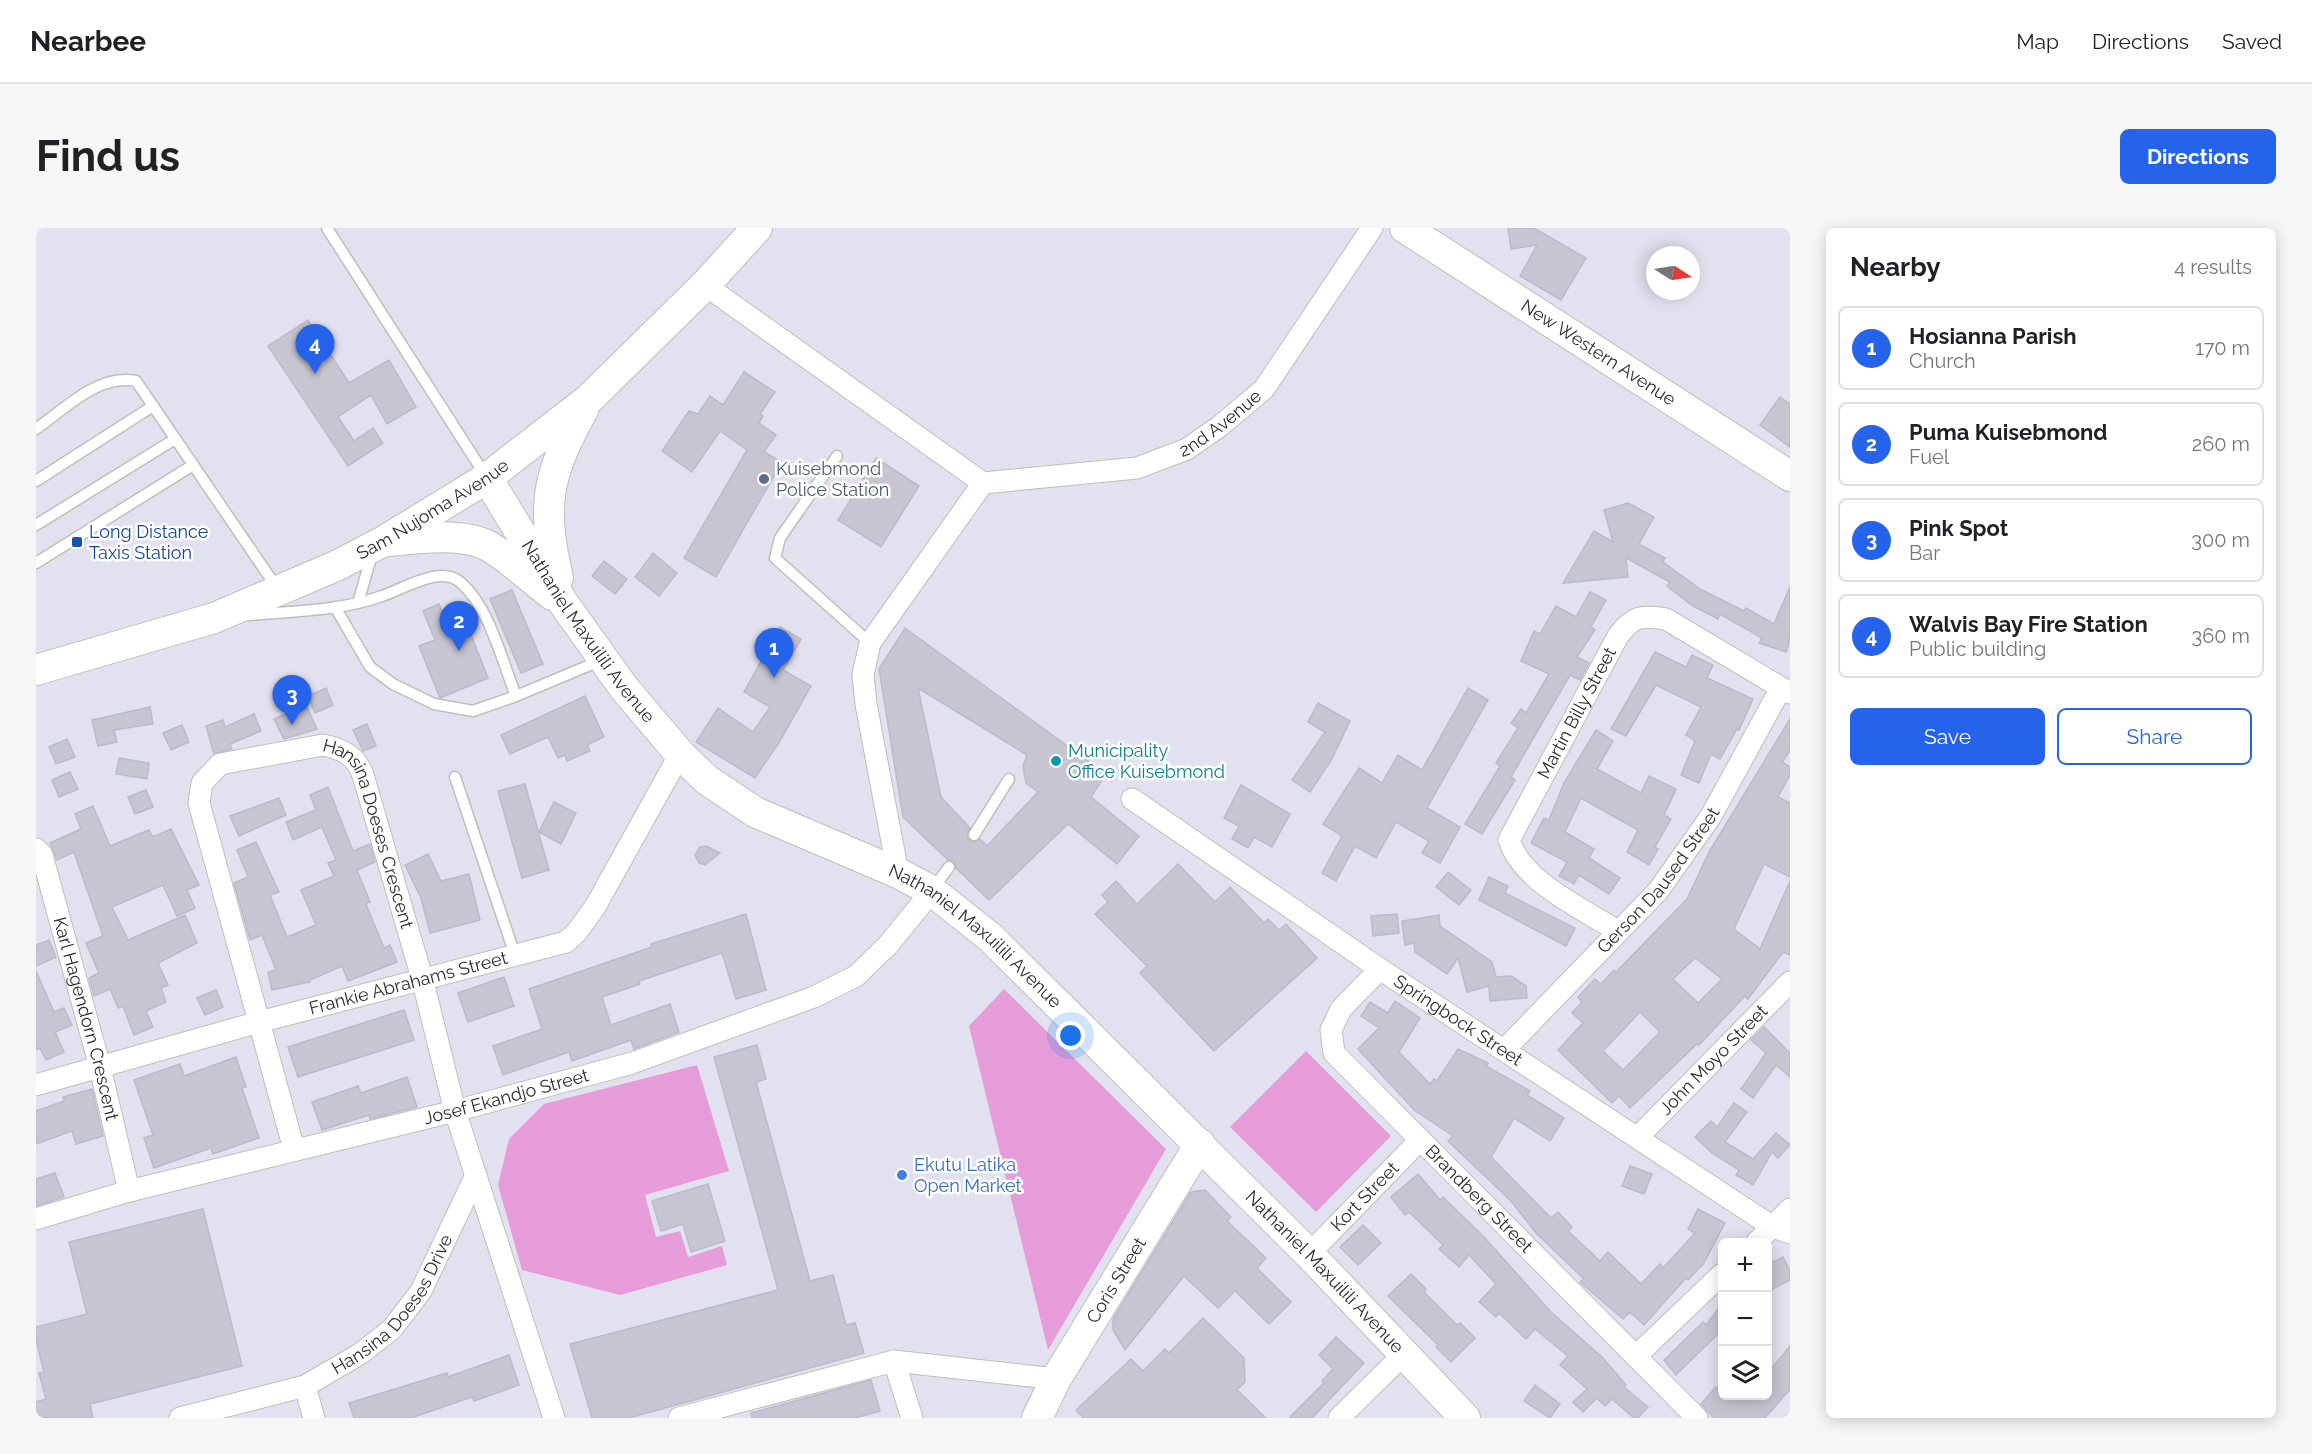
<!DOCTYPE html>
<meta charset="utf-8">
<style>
body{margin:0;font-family:Raleway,sans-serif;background:#f6f6f6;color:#202124}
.controls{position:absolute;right:18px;bottom:18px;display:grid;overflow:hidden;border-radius:9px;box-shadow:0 3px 15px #0003}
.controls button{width:54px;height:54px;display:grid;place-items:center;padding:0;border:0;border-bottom:2px solid #e0e0e0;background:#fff;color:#202124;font:30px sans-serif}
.compass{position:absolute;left:1610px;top:18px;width:54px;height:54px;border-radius:50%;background:#fff;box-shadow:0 3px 15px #0003;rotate:102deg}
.you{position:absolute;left:1035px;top:808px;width:21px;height:21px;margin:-15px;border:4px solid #fff;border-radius:50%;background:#1a73e8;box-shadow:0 0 0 9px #1a73e833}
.badge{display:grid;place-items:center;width:39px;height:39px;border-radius:50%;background:#2563eb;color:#fff;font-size:20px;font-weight:700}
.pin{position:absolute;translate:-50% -50px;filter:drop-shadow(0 2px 3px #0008)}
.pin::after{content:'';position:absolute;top:32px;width:21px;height:18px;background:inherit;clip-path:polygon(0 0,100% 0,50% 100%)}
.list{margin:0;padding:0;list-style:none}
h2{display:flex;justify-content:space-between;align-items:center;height:78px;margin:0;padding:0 24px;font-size:26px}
h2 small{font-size:20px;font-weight:400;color:#757577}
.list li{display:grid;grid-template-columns:39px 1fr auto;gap:18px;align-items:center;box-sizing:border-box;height:84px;margin:0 12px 12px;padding:0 12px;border:2px solid #e0e0e0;border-radius:9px}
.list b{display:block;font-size:22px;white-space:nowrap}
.list p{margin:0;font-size:20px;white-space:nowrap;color:#757577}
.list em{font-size:20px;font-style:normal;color:#757577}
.actions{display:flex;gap:12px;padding:18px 24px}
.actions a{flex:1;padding:14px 0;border:2px solid #2563eb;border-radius:9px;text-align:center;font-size:21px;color:#2563eb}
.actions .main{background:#2563eb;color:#fff}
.icon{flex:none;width:33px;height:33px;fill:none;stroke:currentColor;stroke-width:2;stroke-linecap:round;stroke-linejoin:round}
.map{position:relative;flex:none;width:1754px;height:1190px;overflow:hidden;border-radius:9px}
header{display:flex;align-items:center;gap:36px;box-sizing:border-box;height:84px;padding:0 30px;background:#fff;border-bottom:2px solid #e0e0e0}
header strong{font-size:28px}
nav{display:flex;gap:33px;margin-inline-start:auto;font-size:21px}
.intro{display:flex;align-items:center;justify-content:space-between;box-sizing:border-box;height:144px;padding:0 36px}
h1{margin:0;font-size:42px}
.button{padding:15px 27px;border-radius:9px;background:#2563eb;color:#fff;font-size:21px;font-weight:700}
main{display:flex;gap:36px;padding:0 36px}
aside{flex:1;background:#fff;border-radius:9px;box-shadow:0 3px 15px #0003}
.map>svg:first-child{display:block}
.green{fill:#e69cd8}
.building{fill:#c7c5d2;stroke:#bdb9cb;stroke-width:1.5;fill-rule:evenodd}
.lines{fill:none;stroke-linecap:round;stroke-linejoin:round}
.lane-casing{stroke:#bcc1b4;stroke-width:13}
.street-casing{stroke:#bcc1b4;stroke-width:23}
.secondary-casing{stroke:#bcc1b4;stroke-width:32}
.lane{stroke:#fff;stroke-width:10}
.street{stroke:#fff;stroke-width:21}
.secondary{stroke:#fff;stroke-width:30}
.service-dot{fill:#5c6f8a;stroke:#fff;stroke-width:2}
.transit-dot{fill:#1a4fb4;stroke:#fff;stroke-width:2}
.culture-dot{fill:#0f9aa8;stroke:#fff;stroke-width:2}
.shop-dot{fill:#3f7fe0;stroke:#fff;stroke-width:2}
.labels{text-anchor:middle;stroke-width:5;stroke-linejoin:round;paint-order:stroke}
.street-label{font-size:18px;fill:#2e2e2e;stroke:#fff}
.service-label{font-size:18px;fill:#4e5e75;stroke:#fff;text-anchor:start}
.transit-label{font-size:18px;fill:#164399;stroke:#fff;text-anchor:start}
.culture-label{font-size:18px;fill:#0d838f;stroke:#fff;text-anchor:start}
.shop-label{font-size:18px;fill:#366cbe;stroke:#fff;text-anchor:start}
</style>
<header>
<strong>Nearbee</strong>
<nav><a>Map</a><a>Directions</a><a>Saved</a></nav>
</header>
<div class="intro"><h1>Find us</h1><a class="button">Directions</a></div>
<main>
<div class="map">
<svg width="1754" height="1190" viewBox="0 0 1754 1190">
<rect width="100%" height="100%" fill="#e2e1ef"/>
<!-- green -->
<g class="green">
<polygon points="968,761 1130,921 1012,1122 933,798"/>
<polygon points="1270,823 1355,908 1280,984 1194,899"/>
<polygon points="661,837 693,943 609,967 620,1009 644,1003 652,1029 686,1018 691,1037 584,1067 486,1042 462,957 473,911 508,876"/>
</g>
<!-- building -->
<g class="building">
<polygon points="1472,0 1498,0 1550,30 1525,72 1484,48 1501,17 1475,21"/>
<polygon points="272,92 313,155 353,132 380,179 351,196 335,167 302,189 318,213 337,200 347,215 312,238 232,118"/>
<polygon points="708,144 739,164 724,186 727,188 723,195 740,207 728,224 746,234 680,349 648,330 711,222 684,203 656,244 626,223 653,183 662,186 674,168 687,177"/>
<polygon points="1744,169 1754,176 1754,219 1724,197"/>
<polygon points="840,230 883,258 845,319 802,292"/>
<polygon points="1592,275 1618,289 1603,316 1629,330 1627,334 1664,361 1708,383 1710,380 1738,396 1754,359 1754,411 1750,424 1723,415 1726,410 1684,386 1682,391 1657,378 1631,358 1634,354 1590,330 1592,349 1527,355 1558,303 1577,314 1568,282"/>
<polygon points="617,325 641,345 623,368 599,349"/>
<polygon points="568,333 591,351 579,366 556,348"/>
<polygon points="476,362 507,436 485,445 454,371"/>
<polygon points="1554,364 1570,372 1555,399 1559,402 1541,429 1553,435 1544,452 1534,447 1475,549 1479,552 1446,606 1429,596 1464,538 1460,535 1482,500 1475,495 1485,481 1490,485 1513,446 1485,433 1498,403 1504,406 1520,378 1540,389"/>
<polygon points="403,376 415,405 432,399 452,450 404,470 383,418 399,412 387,383"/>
<polygon points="744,399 765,411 747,442 775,458 744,513 719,550 660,514 682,480 717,504 734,479 708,464"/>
<path d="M869,400L1070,546L1055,569L1103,608L1081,636L1032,596L953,672L920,640L918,633L912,632L867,589L843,441ZM882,460L991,527L987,538L990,555L1002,564L951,618L944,611L938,614L934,613L931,607L934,600L905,569Z"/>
<polygon points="1619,424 1650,439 1656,427 1677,437 1671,450 1717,471 1703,502 1701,501 1684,531 1675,526 1663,555 1645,547 1659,513 1650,507 1665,479 1620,457 1590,508 1575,501"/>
<polygon points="290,460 297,477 279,485 272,468"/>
<polygon points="1432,460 1452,472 1391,580 1424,599 1404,635 1386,625 1393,613 1360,594 1340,630 1319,618 1300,653 1286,645 1306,608 1287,596 1323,540 1346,555 1362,527 1386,542"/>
<polygon points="549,468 568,509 551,517 554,523 531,533 529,527 522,530 512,509 474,526 465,507"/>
<polygon points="1282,475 1314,493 1296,531 1274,564 1256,552 1289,504 1272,494"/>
<polygon points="270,477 281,501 248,511 238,491"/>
<polygon points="114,479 117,496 78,502 81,514 62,518 56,492"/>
<polygon points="218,486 225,503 194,516 196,521 178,526 170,498 187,492 189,499"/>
<path d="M1754,491V523L1746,534L1754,539V547L1742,569L1754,575V649L1728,636L1698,701L1724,721L1754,653V727L1747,724L1712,771L1709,768L1663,817L1661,816L1594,880L1583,868L1576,875L1522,822L1547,795L1536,785L1546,774L1542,769L1559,751L1565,756L1578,742L1580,744L1651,671L1673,624ZM1659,730L1686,751L1662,775L1637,751ZM1604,784L1624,804L1587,842L1567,823Z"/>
<polygon points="331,496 340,518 327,523 317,502"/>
<polygon points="146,497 153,514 135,522 127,505"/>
<polygon points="1560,502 1577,513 1561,541 1605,565 1613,548 1640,561 1628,587 1635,591 1619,619 1622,621 1613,637 1591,624 1602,602 1545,570 1529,604 1558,621 1553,630 1584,650 1573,666 1543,647 1538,656 1523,648 1531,634 1495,615 1508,590 1513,592 1528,555"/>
<polygon points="31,511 39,529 20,536 13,519"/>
<polygon points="83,530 113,535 111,551 80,546"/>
<polygon points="34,544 42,561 23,569 16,552"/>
<polygon points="489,556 513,642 486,650 462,563"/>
<polygon points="1205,557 1254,586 1236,619 1218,609 1212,620 1196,611 1203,598 1188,590"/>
<polygon points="292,559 317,623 334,616 339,634 321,642 334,674 330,676 348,720 354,717 361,734 312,753 306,738 274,752 274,754 236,762 232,744 240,742 226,707 214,712 198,655 212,649 201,622 220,614 243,664 234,667 251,709 280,697 265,662 298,648 292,635 300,632 286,599 257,612 250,594 280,582 274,567"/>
<polygon points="110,562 117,579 99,586 92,569"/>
<polygon points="243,570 250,587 203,608 194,588"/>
<polygon points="518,574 540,585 525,616 503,604"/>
<polygon points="57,578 74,618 113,602 117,609 135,601 163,657 151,662 159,680 141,688 127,657 76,679 92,712 149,687 161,715 122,735 132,757 125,760 130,774 110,783 117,799 98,807 87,778 82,780 74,761 58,768 53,750 63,745 50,715 67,708 38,624 21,632 14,615 45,601 39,586"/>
<polygon points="670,618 684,625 669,637 663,635 659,627 664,619"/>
<polygon points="392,626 405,653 433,646 444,692 394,705 385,670 369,637"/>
<polygon points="1142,636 1179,674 1194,659 1228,695 1232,691 1243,702 1250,696 1281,730 1178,823 1104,745 1111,738 1059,686 1072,674 1066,667 1080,653 1101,676"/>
<polygon points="1412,644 1435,662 1423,677 1400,659"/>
<polygon points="1453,649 1472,658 1469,665 1539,700 1530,718 1443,672"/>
<polygon points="710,686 730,762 700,771 686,725 683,726 603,753 604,756 566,769 575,797 634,776 643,804 598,821 595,812 536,833 533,824 467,847 457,818 506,801 493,761 616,719 615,716"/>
<polygon points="1361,686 1363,705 1337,708 1335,688"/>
<polygon points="1403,687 1404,698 1456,734 1460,749 1475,748 1490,758 1491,770 1454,773 1453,758 1431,764 1422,730 1411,746 1379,724 1378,715 1369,717 1366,693"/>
<polygon points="13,712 20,729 0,738 0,717"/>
<polygon points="0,743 18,784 28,780 36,797 19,804 28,824 10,832 4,820 0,822"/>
<polygon points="468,749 478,778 432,794 422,765"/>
<polygon points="180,762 187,779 169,787 161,770"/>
<polygon points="1359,773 1384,790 1363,824 1394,856 1398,851 1401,853 1422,821 1452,835 1450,838 1494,863 1491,867 1528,890 1514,913 1478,890 1455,929 1515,990 1522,984 1536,999 1532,1003 1564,1033 1572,1024 1605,1056 1624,1036 1627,1040 1659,1005 1652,1001 1662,981 1689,995 1668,1035 1652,1052 1650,1050 1608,1097 1594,1084 1587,1091 1544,1054 1548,1051 1500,1005 1475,973 1412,913 1417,908 1378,882 1322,821 1343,800 1325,788 1334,774 1352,785"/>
<polygon points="368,782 378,812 262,849 252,819"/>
<polygon points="1728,799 1754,825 1754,849 1740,837 1717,870 1705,861 1730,825 1715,812"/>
<polygon points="721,817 730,851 720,854 774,1053 797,1047 810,1097 819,1095 828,1125 593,1190 556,1190 534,1116 742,1062 678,829"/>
<polygon points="200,829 210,859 206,860 223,910 177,926 175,920 118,940 108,910 117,907 98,852 144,836 148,848"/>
<polygon points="371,849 381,879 334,891 333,887 286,902 276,874 322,858 325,865"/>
<polygon points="56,861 67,908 40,916 36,903 0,916 0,883 28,873 27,869"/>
<polygon points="1698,875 1711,884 1689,914 1717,931 1740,905 1754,917 1742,930 1736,924 1717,957 1700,947 1703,942 1676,925 1659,909 1675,893 1681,899"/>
<polygon points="1594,938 1616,946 1608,966 1586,958"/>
<polygon points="19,945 28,969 0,978 0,951"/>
<polygon points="1382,946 1404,972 1407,969 1448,1009 1515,1084 1566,1129 1590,1157 1588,1159 1612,1179 1602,1190 1598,1190 1576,1171 1569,1178 1561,1170 1547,1184 1537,1174 1551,1161 1524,1137 1532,1128 1499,1101 1490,1111 1463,1085 1460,1089 1443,1074 1460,1056 1433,1027 1423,1039 1403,1021 1407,1017 1373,984 1369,987 1355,969"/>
<polygon points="672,956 689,1013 655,1024 647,996 625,1003 616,973"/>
<polygon points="1169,962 1195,989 1191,993 1230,1030 1221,1040 1255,1074 1233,1096 1199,1063 1182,1080 1148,1048 1089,1122 1077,1102 1077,1091 1155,964"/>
<polygon points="167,981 206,1138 54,1176 57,1190 0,1190 0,1174 10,1171 3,1145 8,1144 0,1112 0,1099 51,1086 33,1014"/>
<polygon points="1327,997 1345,1015 1322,1037 1304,1019"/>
<polygon points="1747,1029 1754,1043 1754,1052 1731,1064 1731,1037"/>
<polygon points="1375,1046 1390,1061 1388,1064 1421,1097 1424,1095 1439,1110 1415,1134 1400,1119 1402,1117 1352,1068"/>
<polygon points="1686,1076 1686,1102 1640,1147 1628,1132 1667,1094 1670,1097"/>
<polygon points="1167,1090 1208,1130 1209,1154 1201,1162 1230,1190 1048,1190 1040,1182 1095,1131 1107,1143 1129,1121 1133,1125"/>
<polygon points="1300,1109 1328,1135 1276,1190 1253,1190 1288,1155 1286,1153 1297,1141 1283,1127"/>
<polygon points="1754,1118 1754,1161 1729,1190 1678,1190 1665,1176 1680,1159 1686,1167 1731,1167 1731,1146"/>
<polygon points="473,1127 483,1157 438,1173 436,1169 375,1190 318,1190 313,1175 411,1145 412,1149"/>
<polygon points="835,1152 844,1183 819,1190 716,1190 715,1185"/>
<polygon points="1499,1157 1524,1176 1514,1190 1488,1173"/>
</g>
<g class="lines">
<!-- lane casing -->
<g class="lane-casing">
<g id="lane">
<polyline points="291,0 449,247"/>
<path d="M0,201C30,180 62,146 100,153L241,360"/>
<polyline points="801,228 744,310 739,330 834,415"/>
<polyline points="0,253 117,178"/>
<polyline points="0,297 139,211"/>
<polyline points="0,335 157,237"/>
<polyline points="322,375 336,326"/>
<polyline points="299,379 334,439 357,456 398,476 437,483 480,468 566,432"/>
<path d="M214,387C258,383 304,383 346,368C367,361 404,337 424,354C453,378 466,433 480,468"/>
<polyline points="419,549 479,727"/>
<polyline points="938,607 973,551"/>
<polyline points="896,662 913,639"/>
</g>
</g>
<!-- street casing -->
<g class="street-casing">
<g id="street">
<polyline points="669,57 947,255"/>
<path id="s1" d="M947,255L1101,240L1151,221L1184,198L1228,161L1336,0"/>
<path id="s2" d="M1096,571L1344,741L1737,999L1754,1005"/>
<path id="s3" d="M0,621L6,627L64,839L93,963"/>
<polyline points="862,645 830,476 827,447 834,415 947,255"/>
<path id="s4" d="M1581,703C1546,680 1486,654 1473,612L1582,408C1597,388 1605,387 1630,391L1754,465"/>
<path id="s5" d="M1344,741L1305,781L1295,802L1298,825L1661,1190"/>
<path id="s6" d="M1468,822L1622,663L1675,588L1745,460"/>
<path id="s7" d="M0,857L223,794L530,714L541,704L559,679L644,526"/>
<path id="s8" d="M1602,909L1754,754"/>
<path id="s9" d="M258,921L163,575L166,555L184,536L287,517C307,521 320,528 327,547L386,750L419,883L518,1190"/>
<path id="s10" d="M0,991L93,963L419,883L596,835L778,769L820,748L852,717L896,663"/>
<polyline points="1721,1014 1754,981"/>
<path id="s11" d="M1273,1026L1383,913"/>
<polyline points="1600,1128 1686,1046"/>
<polyline points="858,1133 1020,1151"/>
<polyline points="269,1158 278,1190"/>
<path id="s12" d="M144,1190L269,1158L324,1126L356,1101L385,1063L440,947"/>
<polyline points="643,1190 858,1133 876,1190"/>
<polyline points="1303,1190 1367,1127"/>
</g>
</g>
<!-- secondary casing -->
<g class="secondary-casing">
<g id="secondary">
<path id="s13" d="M1369,0L1754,248"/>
<path id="s14" d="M451,250L528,376L588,460L644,526L671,552L719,584L862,645L896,663L955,710L1273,1026L1429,1190"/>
<path d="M354,313C382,310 429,304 454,319C476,332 496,352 516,367"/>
<path d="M522,350C505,277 511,247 547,182"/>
<path id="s15" d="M0,442L178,390L300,338L348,313L451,250L553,171L669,57L721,0"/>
<path id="s16" d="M1001,1190L1020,1151L1164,916"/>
</g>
</g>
<!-- lane -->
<use href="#lane" class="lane"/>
<!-- street -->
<use href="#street" class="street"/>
<!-- secondary -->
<use href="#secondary" class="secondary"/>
</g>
<!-- markers -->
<circle class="service-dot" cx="728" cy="251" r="6"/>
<rect class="transit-dot" x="35" y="308" width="12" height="12" rx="3"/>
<circle class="culture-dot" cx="1020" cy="533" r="6"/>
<circle class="shop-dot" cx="866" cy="947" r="6"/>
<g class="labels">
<!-- street labels -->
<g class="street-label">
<text dy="6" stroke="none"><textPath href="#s13" startOffset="230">New Western Avenue</textPath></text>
<text dy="6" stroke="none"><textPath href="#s1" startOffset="250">2nd Avenue</textPath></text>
<text dy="6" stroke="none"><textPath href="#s15" startOffset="430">Sam Nujoma Avenue</textPath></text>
<text dy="6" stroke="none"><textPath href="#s14" startOffset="184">Nathaniel Maxuilili Avenue</textPath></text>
<text dy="6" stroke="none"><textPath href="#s4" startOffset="288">Martin Billy Street</textPath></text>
<text dy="6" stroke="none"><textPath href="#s9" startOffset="616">Hansina Doeses Crescent</textPath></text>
<text dy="6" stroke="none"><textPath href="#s6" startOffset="230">Gerson Daused Street</textPath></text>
<text dy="6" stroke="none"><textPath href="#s14" startOffset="688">Nathaniel Maxuilili Avenue</textPath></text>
<text dy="6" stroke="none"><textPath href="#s7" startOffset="386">Frankie Abrahams Street</textPath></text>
<text dy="6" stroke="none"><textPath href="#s3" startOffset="178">Karl Hagendorn Crescent</textPath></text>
<text dy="6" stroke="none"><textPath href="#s2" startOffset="394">Springbock Street</textPath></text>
<text dy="6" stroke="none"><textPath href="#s8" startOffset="108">John Moyo Street</textPath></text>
<text dy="6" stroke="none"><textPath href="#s10" startOffset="486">Josef Ekandjo Street</textPath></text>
<text dy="6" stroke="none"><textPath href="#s11" startOffset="80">Kort Street</textPath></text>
<text dy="6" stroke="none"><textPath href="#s5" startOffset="308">Brandberg Street</textPath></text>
<text dy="6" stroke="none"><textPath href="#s14" startOffset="1174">Nathaniel Maxuilili Avenue</textPath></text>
<text dy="6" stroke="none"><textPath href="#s16" startOffset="159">Coris Street</textPath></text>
<text dy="6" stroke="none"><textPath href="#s12" startOffset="252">Hansina Doeses Drive</textPath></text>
</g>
<!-- service labels -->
<g class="service-label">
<text x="740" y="247">Kuisebmond<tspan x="740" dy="21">Police Station</tspan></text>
</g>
<!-- transit labels -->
<g class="transit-label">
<text x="53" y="310">Long Distance<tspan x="53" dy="21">Taxis Station</tspan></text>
</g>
<!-- culture labels -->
<g class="culture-label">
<text x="1032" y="529">Municipality<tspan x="1032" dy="21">Office Kuisebmond</tspan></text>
</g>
<!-- shop labels -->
<g class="shop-label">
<text x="878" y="943">Ekutu Latika<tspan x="878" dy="21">Open Market</tspan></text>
</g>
</g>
</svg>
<div class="controls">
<button>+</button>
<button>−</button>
<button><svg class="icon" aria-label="layers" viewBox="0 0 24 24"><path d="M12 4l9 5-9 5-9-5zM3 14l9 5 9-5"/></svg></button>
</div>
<svg class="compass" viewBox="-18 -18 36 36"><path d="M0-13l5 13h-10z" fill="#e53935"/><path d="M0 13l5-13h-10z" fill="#757577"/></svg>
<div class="you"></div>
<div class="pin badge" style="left:738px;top:450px">1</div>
<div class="pin badge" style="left:423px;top:423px">2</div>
<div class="pin badge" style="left:256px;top:497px">3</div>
<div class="pin badge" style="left:279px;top:146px">4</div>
</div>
<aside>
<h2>Nearby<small>4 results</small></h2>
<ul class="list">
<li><span class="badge">1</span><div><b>Hosianna Parish</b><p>Church</p></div><em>170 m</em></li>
<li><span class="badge">2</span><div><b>Puma Kuisebmond</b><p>Fuel</p></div><em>260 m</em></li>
<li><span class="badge">3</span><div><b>Pink Spot</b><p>Bar</p></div><em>300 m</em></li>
<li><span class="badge">4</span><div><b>Walvis Bay Fire Station</b><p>Public building</p></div><em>360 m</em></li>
</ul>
<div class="actions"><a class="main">Save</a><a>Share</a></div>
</aside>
</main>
